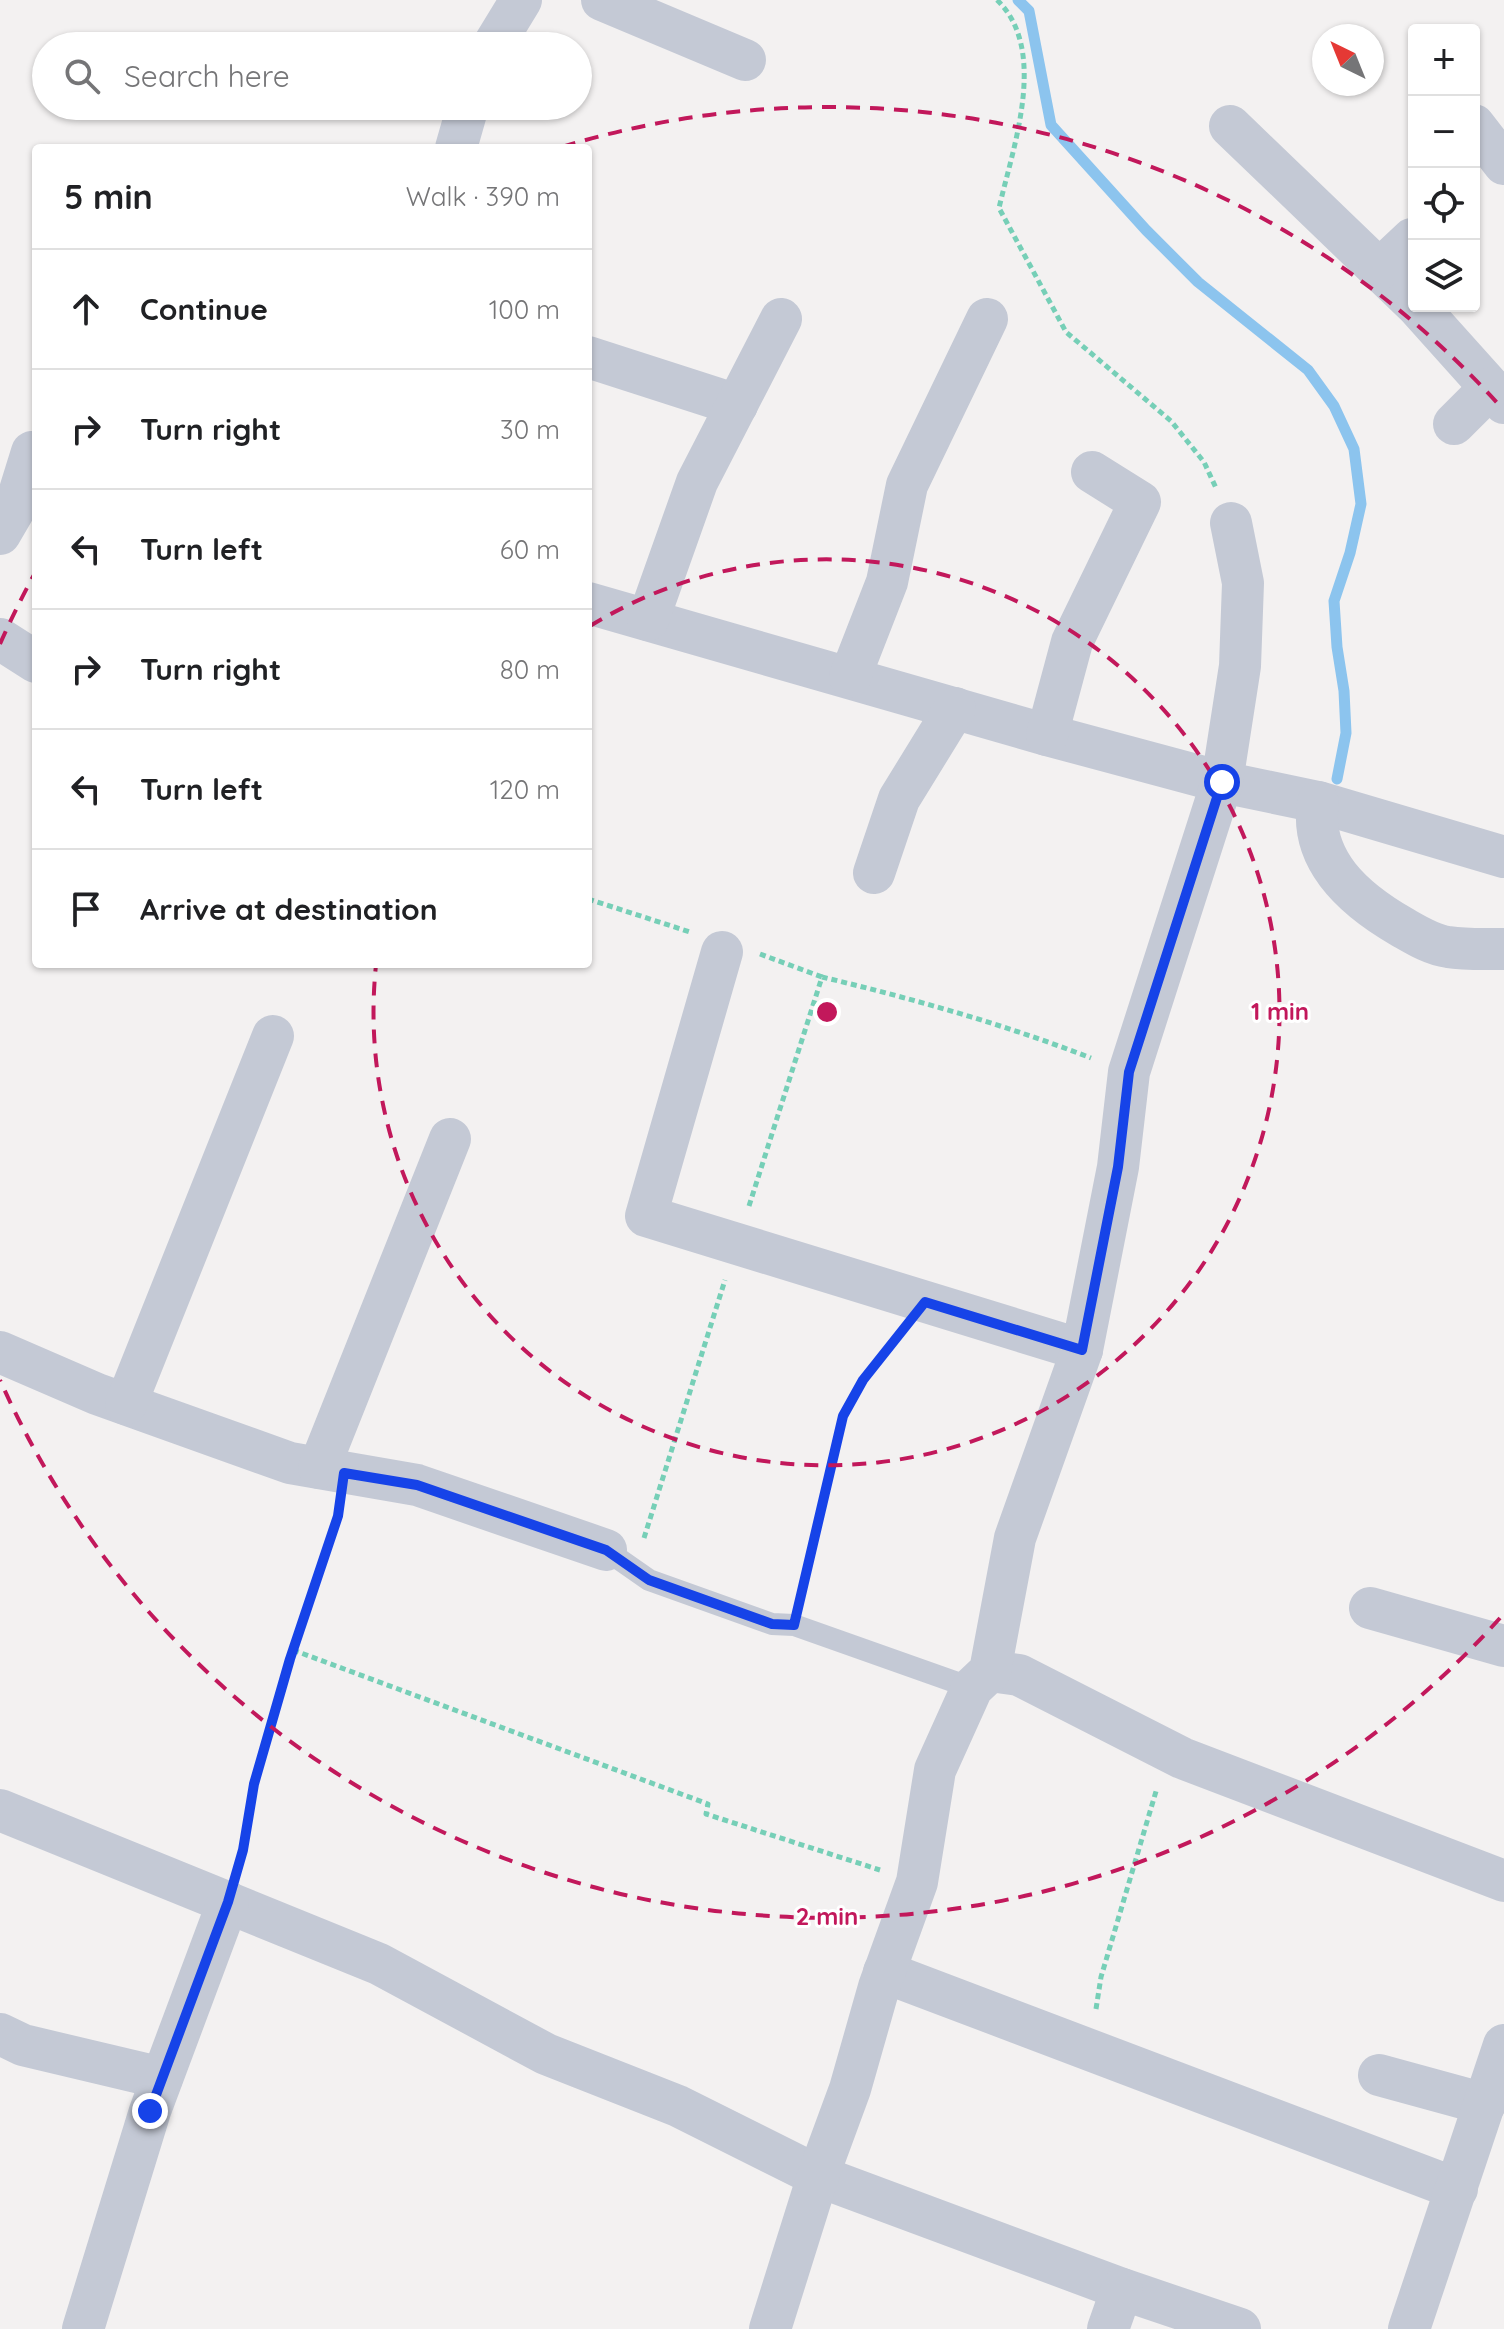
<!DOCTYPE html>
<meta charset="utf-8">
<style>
body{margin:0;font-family:Quicksand,sans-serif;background:#f6f6f6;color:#202124}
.controls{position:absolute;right:24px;top:24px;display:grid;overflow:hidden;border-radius:8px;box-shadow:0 2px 6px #0004}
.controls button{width:72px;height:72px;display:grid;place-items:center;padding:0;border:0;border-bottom:2px solid #e0e0e0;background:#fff;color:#202124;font:40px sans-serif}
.compass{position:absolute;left:1312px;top:24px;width:72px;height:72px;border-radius:50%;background:#fff;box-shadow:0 2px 6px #0004;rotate:317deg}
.stop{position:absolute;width:24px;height:24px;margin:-18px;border:6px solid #1643e8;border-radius:50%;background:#fff}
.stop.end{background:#1643e8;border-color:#fff;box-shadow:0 2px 8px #0008}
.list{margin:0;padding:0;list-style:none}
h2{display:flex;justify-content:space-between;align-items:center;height:104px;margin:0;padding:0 32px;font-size:34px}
h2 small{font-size:26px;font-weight:400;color:#757577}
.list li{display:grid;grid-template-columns:52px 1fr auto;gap:24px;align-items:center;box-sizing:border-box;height:120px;padding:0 32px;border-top:2px solid #e0e0e0}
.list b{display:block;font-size:30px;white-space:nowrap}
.list em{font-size:26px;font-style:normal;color:#757577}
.icon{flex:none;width:44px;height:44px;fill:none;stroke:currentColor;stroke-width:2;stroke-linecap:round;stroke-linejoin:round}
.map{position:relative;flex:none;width:1504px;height:2329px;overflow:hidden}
.search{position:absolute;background:#fff;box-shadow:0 2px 6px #0004;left:32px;top:32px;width:560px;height:88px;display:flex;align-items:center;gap:20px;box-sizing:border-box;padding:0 28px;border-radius:44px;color:#757577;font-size:30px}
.panel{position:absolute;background:#fff;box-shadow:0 2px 6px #0004;left:32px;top:144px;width:560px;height:824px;border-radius:8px}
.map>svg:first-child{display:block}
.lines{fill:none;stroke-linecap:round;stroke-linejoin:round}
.stream{stroke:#8cc4ee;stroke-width:11}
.path{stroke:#76cfb7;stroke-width:5;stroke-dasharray:6 4;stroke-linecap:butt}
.service{stroke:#c4c9d5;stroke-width:22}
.minor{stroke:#c4c9d5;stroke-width:42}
.route{stroke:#1643e8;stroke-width:10}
.ring{fill:none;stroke:#c2185b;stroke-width:4;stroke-dasharray:14 10}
.centre{fill:#c2185b;stroke:#fff;stroke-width:4}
.ring-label{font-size:24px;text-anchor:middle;font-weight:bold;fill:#c2185b;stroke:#fff;stroke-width:6;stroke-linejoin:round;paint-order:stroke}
</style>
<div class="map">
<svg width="1504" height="2329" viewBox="0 0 1504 2329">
<rect width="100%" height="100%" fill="#f3f1f1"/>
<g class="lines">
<!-- stream -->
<polyline class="stream" points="1018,0 1029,11 1051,125 1146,230 1198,282 1308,370 1334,406 1354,449 1361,504 1350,553 1334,601 1337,647 1344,691 1346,733 1337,779"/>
<!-- path -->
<g class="path">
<path d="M997,0C1049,50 1013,147 999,208L1066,332L1171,421L1204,462L1216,488"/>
<polyline points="588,899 690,932"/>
<polyline points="760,954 822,977"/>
<path d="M749,1206L822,977C914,999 1003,1024 1091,1058"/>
<polyline points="644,1538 725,1280"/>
<polyline points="801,1597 843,1416 863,1380 900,1334"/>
<polyline points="293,1650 708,1804 706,1814 880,1870"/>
<polyline points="238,1867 254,1784 290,1659 339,1511"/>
<polyline points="1096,2009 1101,1977 1157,1788"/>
</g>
<!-- service -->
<polyline class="service" points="606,1550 649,1580 772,1624 794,1625 972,1688"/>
<!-- minor -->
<g class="minor">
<polyline points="602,0 745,60"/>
<polyline points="493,46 521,0"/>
<polyline points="1474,125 1504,164"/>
<polyline points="1230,126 1414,303"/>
<polyline points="456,148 468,106"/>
<polyline points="1379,270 1412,239"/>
<polyline points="1417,306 1504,403"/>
<polyline points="588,357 737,405"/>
<polyline points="1454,424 1490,388"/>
<polyline points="0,534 14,510 32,452"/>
<polyline points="588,603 1047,735 1222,782 1318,802 1504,857"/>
<polyline points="648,620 697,482 781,319"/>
<polyline points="0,639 36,662"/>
<polyline points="850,677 887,582 907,485 987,319"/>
<polyline points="1047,735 1072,642 1140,502 1092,472"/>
<path d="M1318,802C1309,861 1355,900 1402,927C1416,935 1432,945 1448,947C1466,950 1486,949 1504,949"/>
<polyline points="874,873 899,799 955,708"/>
<polyline points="722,952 646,1216 1082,1350"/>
<polyline points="0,1352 97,1394 290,1463 417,1485 606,1550"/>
<polyline points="126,1404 273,1036"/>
<polyline points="319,1468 450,1139"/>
<polyline points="1370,1608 1504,1646"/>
<polyline points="990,1671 1019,1675 1182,1758 1504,1881"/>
<polyline points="0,1810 379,1964 546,2054 678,2106 818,2176 1122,2289 1240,2329"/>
<polyline points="884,1972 1457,2189"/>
<polyline points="0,2034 23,2045 162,2078"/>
<polyline points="1379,2075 1485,2104"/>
<polyline points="83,2329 150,2111 228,1902"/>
<polyline points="770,2329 818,2176 850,2089 879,1987 917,1882 935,1770 972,1688 990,1671 1015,1538 1082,1350 1118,1167 1129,1072 1222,782 1240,666 1243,583 1231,523"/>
<polyline points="1108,2329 1122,2289"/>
<polyline points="1409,2329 1504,2045"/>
</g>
</g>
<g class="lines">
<!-- route -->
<polyline class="route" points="150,2111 228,1902 243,1850 254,1784 290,1659 338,1516 344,1473 417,1485 606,1550 649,1580 772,1624 794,1625 843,1416 863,1380 925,1302 1082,1350 1118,1167 1129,1072 1222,782"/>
</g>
<!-- distance rings -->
<g class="ring">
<path d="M590 626A453 453 0 1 1 376 965"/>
<path d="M1500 1618A905 905 0 0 1 0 1380M0 644A905 905 0 0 1 35 573M562 147A905 905 0 0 1 1500 406"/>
</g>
<circle cx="827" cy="1012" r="12" class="centre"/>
<g class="ring-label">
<text x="1280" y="1020">1 min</text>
<text x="827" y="1925">2 min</text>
</g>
</svg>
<div class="controls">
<button>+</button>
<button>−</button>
<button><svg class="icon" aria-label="locate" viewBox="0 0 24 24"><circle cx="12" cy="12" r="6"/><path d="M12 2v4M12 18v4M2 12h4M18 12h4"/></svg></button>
<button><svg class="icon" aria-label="layers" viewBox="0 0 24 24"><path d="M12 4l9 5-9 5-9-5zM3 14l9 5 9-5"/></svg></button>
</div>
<svg class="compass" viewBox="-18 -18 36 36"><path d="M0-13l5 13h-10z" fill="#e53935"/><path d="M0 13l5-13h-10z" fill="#757577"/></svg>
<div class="stop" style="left:1222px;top:782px"></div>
<div class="stop end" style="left:150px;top:2111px"></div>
<div class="search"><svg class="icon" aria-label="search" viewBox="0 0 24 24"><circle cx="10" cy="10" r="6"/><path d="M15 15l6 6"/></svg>Search here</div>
<section class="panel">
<h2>5 min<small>Walk · 390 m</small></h2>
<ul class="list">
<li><svg class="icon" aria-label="ahead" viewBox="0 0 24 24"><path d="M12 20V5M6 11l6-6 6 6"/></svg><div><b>Continue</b></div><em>100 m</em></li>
<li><svg class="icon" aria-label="right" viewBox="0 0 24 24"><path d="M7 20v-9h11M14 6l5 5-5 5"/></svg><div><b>Turn right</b></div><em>30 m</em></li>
<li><svg class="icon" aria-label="left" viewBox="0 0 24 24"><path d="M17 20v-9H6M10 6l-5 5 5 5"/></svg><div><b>Turn left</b></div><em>60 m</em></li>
<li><svg class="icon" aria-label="right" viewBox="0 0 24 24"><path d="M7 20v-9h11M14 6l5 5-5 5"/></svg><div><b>Turn right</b></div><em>80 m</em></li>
<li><svg class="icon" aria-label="left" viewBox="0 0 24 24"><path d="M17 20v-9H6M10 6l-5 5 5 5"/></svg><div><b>Turn left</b></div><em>120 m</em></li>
<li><svg class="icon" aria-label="arrive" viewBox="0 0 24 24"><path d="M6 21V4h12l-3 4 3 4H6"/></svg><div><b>Arrive at destination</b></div></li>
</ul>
</section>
</div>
